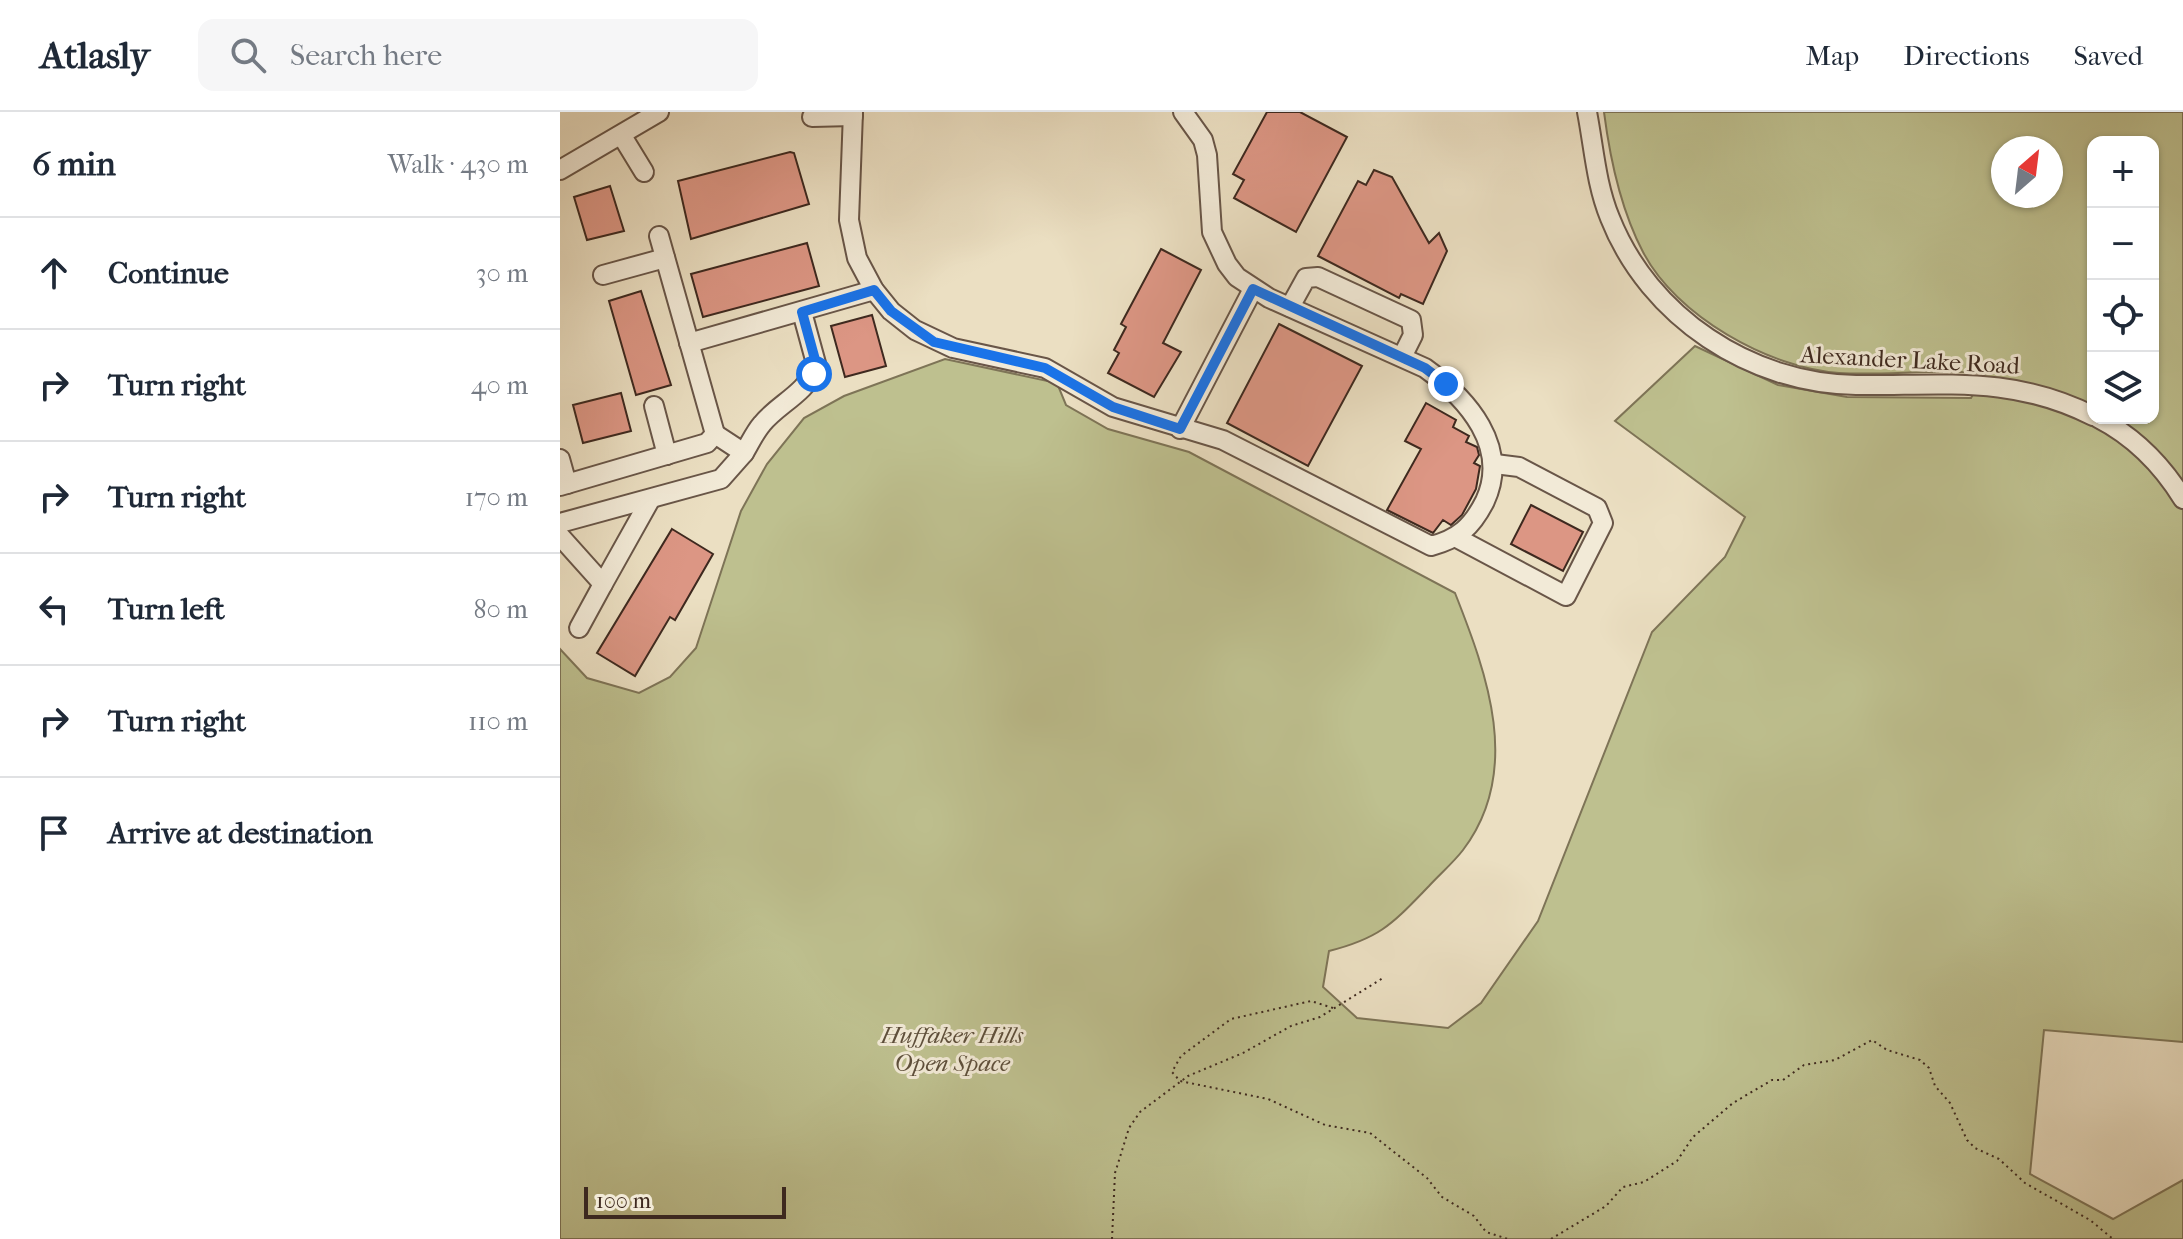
<!DOCTYPE html>
<meta charset="utf-8">
<style>
body{margin:0;font-family:"IM FELL French Canon",serif;background:#f6f6f7;color:#1f2937}
.controls{position:absolute;right:24px;top:24px;display:grid;overflow:hidden;border-radius:16px;box-shadow:0 2px 6px #0004}
.controls button{width:72px;height:72px;display:grid;place-items:center;padding:0;border:0;border-bottom:2px solid #e0e1e3;background:#fff;color:#1f2937;font:40px sans-serif}
.compass{position:absolute;left:1431px;top:24px;width:72px;height:72px;border-radius:50%;background:#fff;box-shadow:0 2px 6px #0004;rotate:28deg}
.scale{position:absolute;left:24px;bottom:20px;width:202px;box-sizing:border-box;padding-left:8px;border:4px solid #3e291f;border-top:0;font-size:22px;line-height:28px;white-space:nowrap;color:#3e291f;-webkit-text-stroke:6px #f2ead7;paint-order:stroke}
.stop{position:absolute;width:24px;height:24px;margin:-18px;border:6px solid #1a73e8;border-radius:50%;background:#fff}
.stop.end{background:#1a73e8;border-color:#fff;box-shadow:0 2px 8px #0008}
.list{margin:0;padding:0;list-style:none}
h2{display:flex;justify-content:space-between;align-items:center;height:104px;margin:0;padding:0 32px;font-size:34px}
h2 small{font-size:26px;font-weight:400;color:#747a83}
.list li{display:grid;grid-template-columns:52px 1fr auto;gap:24px;align-items:center;box-sizing:border-box;height:112px;padding:0 32px;border-top:2px solid #e0e1e3}
.list b{display:block;font-size:30px;white-space:nowrap}
.list em{font-size:26px;font-style:normal;color:#747a83}
.icon{flex:none;width:44px;height:44px;fill:none;stroke:currentColor;stroke-width:2;stroke-linecap:round;stroke-linejoin:round}
.map{position:relative;flex:none;width:1623px;height:1127px;overflow:hidden}
header{display:flex;align-items:center;gap:48px;box-sizing:border-box;height:112px;padding:0 40px;background:#fff;border-bottom:2px solid #e0e1e3}
header strong{font-size:38px}
nav{display:flex;gap:44px;margin-inline-start:auto;font-size:28px}
.search{width:560px;height:72px;background:#f6f6f7;display:flex;align-items:center;gap:20px;box-sizing:border-box;padding:0 28px;border-radius:16px;color:#747a83;font-size:30px}
main{display:flex}
aside{flex:1;background:#fff}
.map>svg:first-child{display:block}
.green{fill:#bec08f;stroke:#7e7457;stroke-width:2;fill-rule:evenodd}
.building{fill:#dc9684;stroke:#3e291f;stroke-width:2}
.lines{fill:none;stroke-linecap:round;stroke-linejoin:round}
.minor-casing{stroke:#695648;stroke-width:22}
.path{stroke:#3e291f;stroke-width:2;stroke-dasharray:2 4;stroke-linecap:butt}
.minor{stroke:#f2ead7;stroke-width:18}
.route{stroke:#1a73e8;stroke-width:10}
.labels{text-anchor:middle;stroke-width:6;stroke-linejoin:round;paint-order:stroke}
.street-label{font-size:24px;fill:#3e291f;stroke:#f2ead7}
.park-label{font-size:24px;font-style:italic;fill:#5e4f3b;stroke:#f2ead7}
</style>
<header>
<strong>Atlasly</strong>
<div class="search"><svg class="icon" aria-label="search" viewBox="0 0 24 24"><circle cx="10" cy="10" r="6"/><path d="M15 15l6 6"/></svg>Search here</div>
<nav><a>Map</a><a>Directions</a><a>Saved</a></nav>
</header>
<main>
<aside>
<h2>6 min<small>Walk · 430 m</small></h2>
<ul class="list">
<li><svg class="icon" aria-label="ahead" viewBox="0 0 24 24"><path d="M12 20V5M6 11l6-6 6 6"/></svg><div><b>Continue</b></div><em>30 m</em></li>
<li><svg class="icon" aria-label="right" viewBox="0 0 24 24"><path d="M7 20v-9h11M14 6l5 5-5 5"/></svg><div><b>Turn right</b></div><em>40 m</em></li>
<li><svg class="icon" aria-label="right" viewBox="0 0 24 24"><path d="M7 20v-9h11M14 6l5 5-5 5"/></svg><div><b>Turn right</b></div><em>170 m</em></li>
<li><svg class="icon" aria-label="left" viewBox="0 0 24 24"><path d="M17 20v-9H6M10 6l-5 5 5 5"/></svg><div><b>Turn left</b></div><em>80 m</em></li>
<li><svg class="icon" aria-label="right" viewBox="0 0 24 24"><path d="M7 20v-9h11M14 6l5 5-5 5"/></svg><div><b>Turn right</b></div><em>110 m</em></li>
<li><svg class="icon" aria-label="arrive" viewBox="0 0 24 24"><path d="M6 21V4h12l-3 4 3 4H6"/></svg><div><b>Arrive at destination</b></div></li>
</ul>
</aside>
<div class="map">
<svg width="1623" height="1127" viewBox="0 0 1623 1127">
<rect width="100%" height="100%" fill="#ebdfc2"/>
<filter id="stains"><feTurbulence type="fractalNoise" baseFrequency=".0025" numOctaves="4"/><feColorMatrix values="0 0 0 0 .2 0 0 0 0 .09 0 0 0 0 .02 0 0 0 .5 -.17"/></filter>
<radialGradient id="worn" r=".72"><stop offset=".6" stop-color="#630" stop-opacity="0"/><stop offset="1" stop-color="#630" stop-opacity=".3"/></radialGradient>
<!-- green -->
<path class="green" d="M1044,0H1623V930L1484,918L1470,1062L1553,1107L1623,1068V1127H0V537L27,566L79,581L110,565L136,536L181,399L207,352L244,306L284,284L385,247L497,271L506,293L548,317L629,340L895,481C927,562 963,659 903,738C893,751 880,762 869,774C833,811 821,826 769,839L763,875L797,906L888,916L921,891L978,809L1092,520L1165,445L1185,405L1055,309L1135,234L1218,273L1287,285L1411,286L1425,262C1378,256 1327,264 1279,261C1209,256 1116,204 1083,140C1061,98 1050,47 1044,0ZM1533,30H1593V306H1533ZM1443,36H1491V84H1443Z"/>
<!-- building -->
<g class="building">
<polygon points="707,0 740,0 787,25 736,120 674,86 684,68 673,62"/>
<polygon points="230,40 234,41 249,92 131,127 118,69"/>
<polygon points="814,58 832,65 869,131 879,121 887,139 863,192 841,182 839,186 758,144 798,69 806,73"/>
<polygon points="50,74 64,119 27,128 14,85"/>
<polygon points="247,131 259,174 143,205 131,162"/>
<polygon points="601,137 641,158 603,231 621,240 594,285 548,261 559,241 554,238 566,215 561,212"/>
<polygon points="81,179 111,273 76,283 49,189"/>
<polygon points="312,203 326,254 285,265 271,214"/>
<polygon points="719,212 802,254 748,354 667,311"/>
<polygon points="61,281 71,319 23,331 13,293"/>
<polygon points="866,291 896,308 893,315 909,324 906,330 917,335 919,343 914,351 920,354 916,377 902,403 891,413 883,408 873,421 827,398 861,337 845,329"/>
<polygon points="971,393 1023,420 1003,459 951,432"/>
<polygon points="112,417 153,442 115,508 110,505 75,564 37,541"/>
</g>
<g class="lines">
<!-- minor casing -->
<g class="minor-casing">
<g id="minor">
<path d="M293,0L289,108L297,146L314,178L331,199L355,218L393,236L485,256L553,295L663,328L871,434C898,427 912,415 925,389C950,335 908,287 865,256L709,186L677,165L667,152L652,120L647,43L643,28L623,0"/>
<path d="M1027,0C1034,36 1036,72 1050,106C1089,205 1191,272 1296,273C1383,274 1452,263 1533,304"/>
<polyline points="252,5 293,4"/>
<polyline points="62,24 84,60"/>
<polyline points="0,58 99,0"/>
<polyline points="43,163 105,146"/>
<polyline points="730,195 746,166 758,165 851,208 853,223 842,245"/>
<polyline points="129,231 314,178"/>
<polyline points="94,294 107,343"/>
<path d="M1538,306C1573,324 1602,353 1623,387"/>
<polyline points="620,317 693,177"/>
<path d="M155,322L184,341C190,331 195,320 202,312C218,292 244,283 257,255L242,200"/>
<polyline points="0,347 7,372"/>
<polyline points="0,374 147,331 155,322 99,124"/>
<polyline points="0,411 161,367 184,341"/>
<polyline points="0,424 43,472 90,388"/>
<polyline points="897,426 1006,484 1043,411 1037,396 959,355 935,352"/>
<polyline points="19,516 43,472"/>
</g>
</g>
<!-- path -->
<g class="path">
<polyline points="773,896 751,889 671,907 621,944 612,960 620,969 708,987 765,1013 810,1021 867,1066 882,1085 914,1104 926,1120 948,1127"/>
<polyline points="552,1127 555,1061 569,1016 580,1000 628,964 683,941 731,914 760,905 823,866"/>
<polyline points="991,1127 1046,1094 1063,1075 1084,1070 1117,1049 1133,1025 1173,991 1212,968 1223,968 1244,953 1275,948 1312,928 1327,938 1360,948 1369,956 1375,974 1390,991 1407,1028 1415,1036 1439,1047 1465,1071 1530,1108 1553,1127"/>
</g>
<!-- minor -->
<use href="#minor" class="minor"/>
</g>
<g class="lines">
<!-- route -->
<polyline class="route" points="254,262 257,255 242,200 314,178 331,199 374,230 485,256 553,295 620,317 693,177 865,256 886,272"/>
</g>
<g class="labels">
<!-- street labels -->
<g class="street-label">
<text transform="translate(1350 248) rotate(3)" y="8">Alexander Lake Road</text>
</g>
<!-- park labels -->
<g class="park-label">
<text x="392" y="931">Huffaker Hills<tspan x="392" dy="28">Open Space</tspan></text>
</g>
</g>
<rect width="100%" height="100%" filter="url(#stains)"/>
<rect width="100%" height="100%" fill="url(#worn)"/>
</svg>
<div class="controls">
<button>+</button>
<button>−</button>
<button><svg class="icon" aria-label="locate" viewBox="0 0 24 24"><circle cx="12" cy="12" r="6"/><path d="M12 2v4M12 18v4M2 12h4M18 12h4"/></svg></button>
<button><svg class="icon" aria-label="layers" viewBox="0 0 24 24"><path d="M12 4l9 5-9 5-9-5zM3 14l9 5 9-5"/></svg></button>
</div>
<svg class="compass" viewBox="-18 -18 36 36"><path d="M0-13l5 13h-10z" fill="#e53935"/><path d="M0 13l5-13h-10z" fill="#747a83"/></svg>
<div class="scale">100 m</div>
<div class="stop" style="left:254px;top:262px"></div>
<div class="stop end" style="left:886px;top:272px"></div>
</div>
</main>
